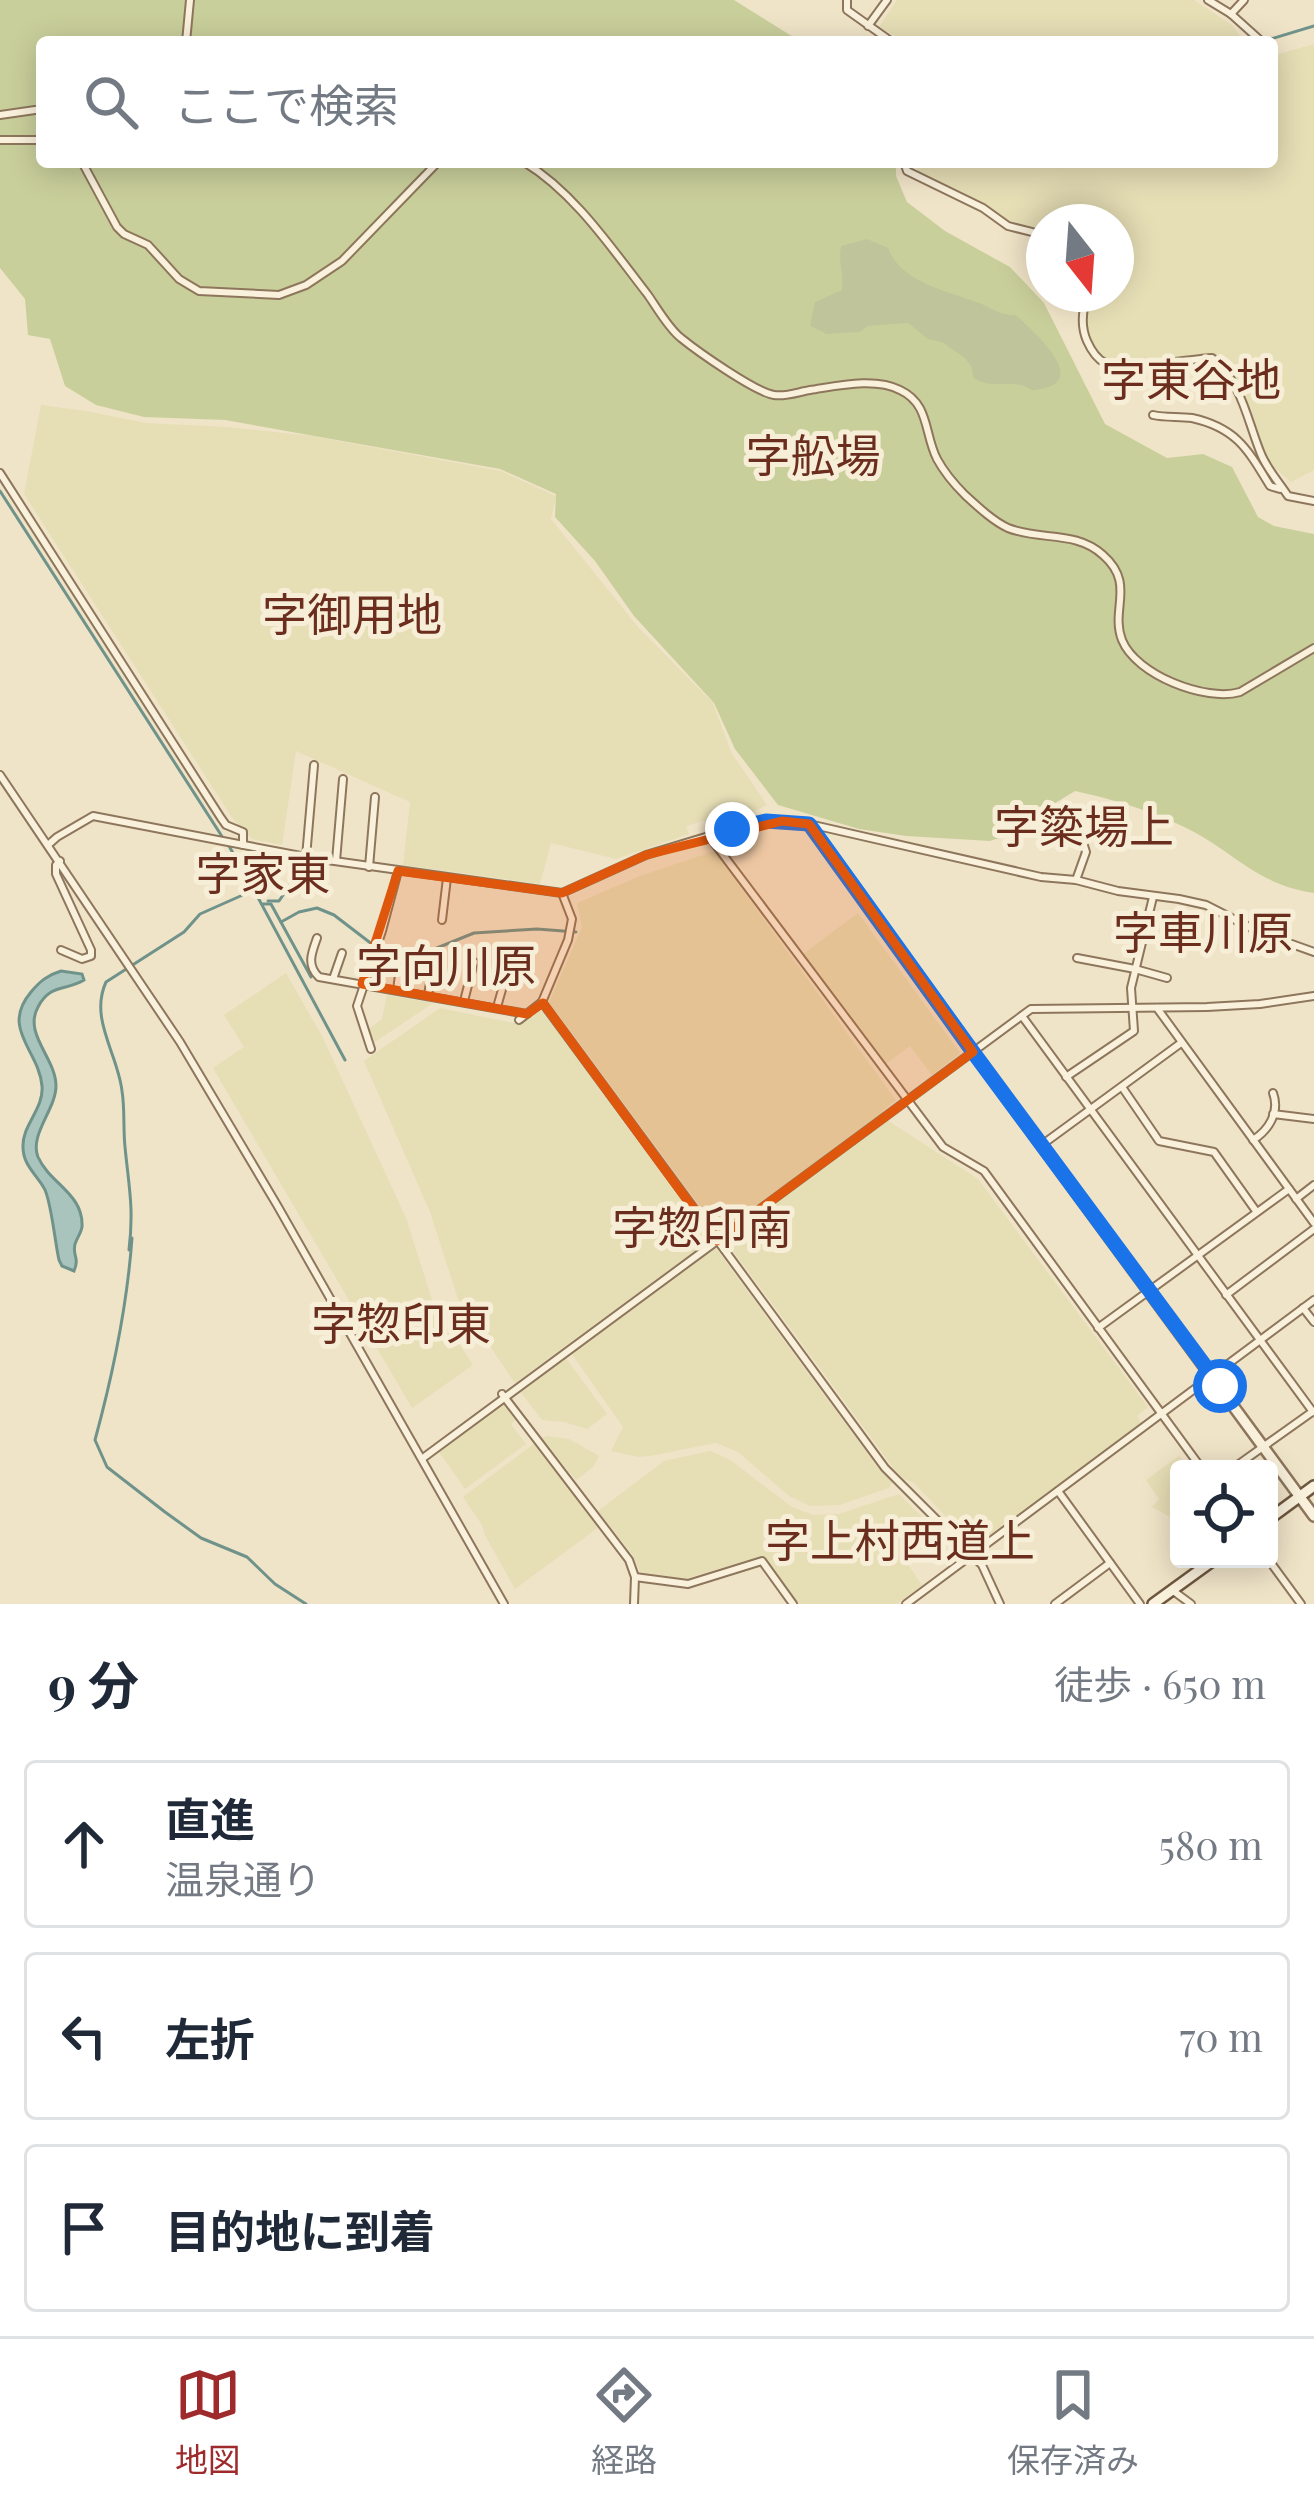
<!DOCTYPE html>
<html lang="ja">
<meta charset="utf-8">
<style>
body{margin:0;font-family:"Playfair Display","Noto Sans JP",serif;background:#f2f2f3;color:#1f2937}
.controls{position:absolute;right:36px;bottom:36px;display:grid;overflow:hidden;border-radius:12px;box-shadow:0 6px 30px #0003}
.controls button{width:108px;height:108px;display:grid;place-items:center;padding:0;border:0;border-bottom:3px solid #e0e1e3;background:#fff;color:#1f2937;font:60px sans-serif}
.compass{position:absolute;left:1026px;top:204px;width:108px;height:108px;border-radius:50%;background:#fff;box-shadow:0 6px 30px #0003;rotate:163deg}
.stop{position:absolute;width:36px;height:36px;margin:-27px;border:9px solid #1a73e8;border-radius:50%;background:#fff}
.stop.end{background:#1a73e8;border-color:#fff;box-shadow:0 3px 12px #0008}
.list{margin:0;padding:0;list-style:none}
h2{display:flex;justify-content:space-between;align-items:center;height:156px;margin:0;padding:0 48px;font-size:51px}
h2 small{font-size:39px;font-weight:400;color:#747a83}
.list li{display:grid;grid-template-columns:78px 1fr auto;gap:36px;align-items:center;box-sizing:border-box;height:168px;margin:0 24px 24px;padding:0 24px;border:3px solid #e0e1e3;border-radius:12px}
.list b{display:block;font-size:45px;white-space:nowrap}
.list p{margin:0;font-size:39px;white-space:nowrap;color:#747a83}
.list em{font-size:39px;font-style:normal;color:#747a83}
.icon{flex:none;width:66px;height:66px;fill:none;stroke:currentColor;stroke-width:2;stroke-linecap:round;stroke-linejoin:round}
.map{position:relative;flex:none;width:1314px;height:1604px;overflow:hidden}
.search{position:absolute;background:#fff;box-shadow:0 6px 30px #0003;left:36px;right:36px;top:36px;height:132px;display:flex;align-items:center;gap:30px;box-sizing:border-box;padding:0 42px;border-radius:12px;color:#747a83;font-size:45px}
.sheet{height:732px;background:#fff}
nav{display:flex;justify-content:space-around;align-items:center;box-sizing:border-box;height:168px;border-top:3px solid #e0e1e3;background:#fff;font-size:33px;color:#747a83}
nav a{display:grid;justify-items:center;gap:6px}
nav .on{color:#9e2a2b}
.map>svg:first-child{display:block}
.farmland{fill:#e6deb5}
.green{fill:#c9cf9b}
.cemetery{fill:#bfc49a}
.water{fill:#a9c4bc;stroke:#6f938a;stroke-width:3}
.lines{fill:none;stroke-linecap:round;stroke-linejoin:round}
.stream{stroke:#6f938a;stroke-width:3}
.minor-casing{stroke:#8d765c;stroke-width:10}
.tertiary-casing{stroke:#8d765c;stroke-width:14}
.secondary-casing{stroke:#6f573f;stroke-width:14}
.minor{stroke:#faf1dc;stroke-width:6}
.tertiary{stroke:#faf1dc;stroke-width:9}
.secondary{stroke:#faf1dc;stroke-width:9}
.route{stroke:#1a73e8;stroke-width:15}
.marked{fill:#df570d;fill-opacity:0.2;stroke:#df570d;stroke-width:9;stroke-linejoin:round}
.labels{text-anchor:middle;stroke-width:10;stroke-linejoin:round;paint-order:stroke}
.quarter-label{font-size:45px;fill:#6b2e1e;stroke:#f7eed8}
</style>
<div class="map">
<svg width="1314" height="1604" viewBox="0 0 1314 1604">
<rect width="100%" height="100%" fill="#f0e4c8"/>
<!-- farmland -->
<g class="farmland">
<polygon points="897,0 1194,0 1232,25 1240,36 1220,42 906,42 879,27"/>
<polygon points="1314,44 1314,470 1291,482 1268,462 1230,367 1213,356 1134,362 1105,360 1094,350 1088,336 1084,313 1091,294 1116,294 1116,222 1044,222 1044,233 1015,226 983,205 918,172 915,162 1272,162 1272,56"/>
<polygon points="41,405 86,411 146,423 227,427 312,436 501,471 556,496 551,519 638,627 713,703 731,752 767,805 719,827 712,818 686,826 689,834 616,859 551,843 540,884 403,865 410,802 296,751 282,845 252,839 233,819 24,494"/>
<polygon points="714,851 896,1100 882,1111 890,1122 978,1179 1148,1407 1137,1416 1142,1424 974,1546 914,1483 904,1479 895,1470 549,1002 582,927 577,903 640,876"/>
<polygon points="858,913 960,1053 932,1075 910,1046 884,1065 803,954"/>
<polygon points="286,973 322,1036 406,1218 434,1306 473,1365 412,1408 213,1068 244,1047 224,1015"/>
<polygon points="387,995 433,1003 375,1042 369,1029 382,1019"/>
<polygon points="440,1008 518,1024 540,1008 710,1240 515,1383 458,1299 430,1212 364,1061"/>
<polygon points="715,1247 876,1465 892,1482 889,1488 839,1505 810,1506 789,1496 738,1452 716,1443 650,1456 638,1457 611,1451 623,1427 571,1353"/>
<polygon points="565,1357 607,1414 587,1429 564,1422 542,1420 519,1390"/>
<polygon points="503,1403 516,1420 511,1424 526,1444 465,1489 439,1452"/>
<polygon points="547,1436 569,1439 599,1456 593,1467 576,1480 542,1438"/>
<polygon points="535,1443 599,1527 515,1589 485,1535 482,1525 463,1497"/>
<polygon points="710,1451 729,1459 792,1507 813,1515 839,1514 899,1494 937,1532 904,1559 922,1585 897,1604 798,1604 762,1556 685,1579 640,1572 632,1554 598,1511 664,1461"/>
<polygon points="1179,1456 1189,1469 1179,1469 1179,1522 1152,1507 1159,1499 1146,1480"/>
</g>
<!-- green -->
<path class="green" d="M0,0H734L790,35L806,42H42V162H896V176L907,202L945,231L1010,267L1044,303L1105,424L1167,458L1203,454L1232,467L1258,517L1274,526L1314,534V893C1254,884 1232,849 1182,826C1152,811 1108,798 1075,791L1052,805L1032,827L990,841L906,836L859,829L778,805L735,749L714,703L634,616L595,561L555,517L556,494L500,469L225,420L144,417L96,405L65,386L50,339L28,335L25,299L0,268Z"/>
<!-- cemetery -->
<path class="cemetery" d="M867,239L888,248C901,283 948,291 979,303C994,309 999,315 1016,315C1035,333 1096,386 1032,390C1010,376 992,392 973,377L972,368L965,358L942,342L928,339L908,323L868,326L859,332L840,333L827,334L810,326L815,302L842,290C844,274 838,263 841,246Z"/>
<!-- water -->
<path class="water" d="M61,971L82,974L84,980C67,991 50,983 38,1007C23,1034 56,1058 56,1086C56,1109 29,1135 38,1157C50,1184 84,1194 82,1227C81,1233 77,1238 75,1244C72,1256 80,1257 74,1271L62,1266L59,1260C55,1243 51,1199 44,1188C36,1174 23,1165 23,1147C22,1125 44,1109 42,1086C39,1050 0,1029 31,992C40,981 48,975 61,971Z"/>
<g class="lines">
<!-- stream -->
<g class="stream">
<polyline points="1264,41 1314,26"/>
<polyline points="0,491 223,838"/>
<polyline points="255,892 345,1060"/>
<polyline points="268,901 279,901 300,870"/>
<polyline points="263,904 271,904 311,977"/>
<polyline points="281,922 299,912 317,908 334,915 381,951 391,954 427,952 474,933 537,929 576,932"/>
<path d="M132,1238C127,1307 113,1374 95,1440L107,1467L165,1512L201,1538L247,1557L275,1584L306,1604"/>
<path d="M129,1250C134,1208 129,1188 125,1147C123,1128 125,1109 122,1091C118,1054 89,1019 106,982L184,932L200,914L254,890L229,846"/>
</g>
<!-- minor casing -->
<g class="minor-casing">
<g id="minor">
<polyline points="847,0 847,10 892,42"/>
<polyline points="1208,0 1231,14 1261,41"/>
<polyline points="1231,14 1244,0"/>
<polyline points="868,26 887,0"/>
<polyline points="186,42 190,0"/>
<polyline points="0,115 42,109"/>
<polyline points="0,140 42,140"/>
<polyline points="82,162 117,227 124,234 148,245 179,279 199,291 279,295 306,285 342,261 438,162"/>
<path d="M524,162C575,193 612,249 648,295C657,308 669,329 681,338C697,351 755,392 774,395C786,397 798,392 810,390C837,386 875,377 900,390C930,404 924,434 937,459C944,472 955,485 965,495C978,507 993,521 1008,528C1040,541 1076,530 1103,555C1136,584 1110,609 1122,640C1136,675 1206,702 1240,692L1314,648"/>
<polyline points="904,162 907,171 983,208 1008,226 1044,235"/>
<path d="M1088,294C1082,310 1080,325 1087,341C1091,350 1097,359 1105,363C1120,371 1191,359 1212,358C1242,382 1247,420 1261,454C1267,469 1279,482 1288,496L1314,501"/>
<path d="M1153,415C1166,418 1179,416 1192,418C1237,428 1248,450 1270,486L1280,489"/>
<polyline points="0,473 221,818 226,825 243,832 243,845"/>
<polyline points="0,775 180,1042 277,1205 504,1604"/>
<polyline points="709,836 943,1147 984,1171 1202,1469"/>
<polyline points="48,845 57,837 93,816 306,857 562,893 646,855 732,829 766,821 809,824 1041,877 1076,880 1118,891 1179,899 1206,905 1261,933 1314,952"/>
<polyline points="306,857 314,765"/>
<polyline points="60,861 56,865 56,874 91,950 91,956 82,959 61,950"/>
<polyline points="336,861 343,779"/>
<polyline points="369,867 375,797"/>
<polyline points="1076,880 1086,852 1078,827 1085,814"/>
<polyline points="562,893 572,919 568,940 542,1002 885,1468 982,1565 1000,1604"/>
<polyline points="442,920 447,878"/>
<path d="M317,938C312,952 306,965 319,977L527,1014"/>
<polyline points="1077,958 1135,969 1167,978"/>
<polyline points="333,979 342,953"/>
<polyline points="397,990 399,975"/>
<polyline points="428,995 433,964"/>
<polyline points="464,1001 474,962"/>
<polyline points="497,1007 511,958"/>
<polyline points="1157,1008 1314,1223"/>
<polyline points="1022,1016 1313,1412"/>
<polyline points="519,1020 542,1002"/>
<polyline points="371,1049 357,1006 382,931 398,871"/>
<polyline points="1066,1077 1134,1031 1131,988 1153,897"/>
<polyline points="1122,1087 1159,1141 1214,1152 1256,1211"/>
<polyline points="1273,1114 1314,1119"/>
<path d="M1253,1140C1269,1130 1280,1112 1273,1093"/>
<polyline points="1043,1144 1181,1043"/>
<polyline points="1296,1199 1314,1185"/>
<polyline points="1226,1295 1314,1229"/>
<polyline points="1303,1308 1314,1322"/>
<polyline points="1098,1328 1289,1189"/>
<polyline points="502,1394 629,1560 635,1577 634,1604"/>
<polyline points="423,1458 1031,1009 1207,1007 1260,1004 1314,996"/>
<polyline points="1232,1469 1312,1412"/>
<polyline points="1058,1491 1140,1604"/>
<polyline points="1268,1559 1301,1604"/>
<polyline points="635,1577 688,1584 762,1561 793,1604"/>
<polyline points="1172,1590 1191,1604"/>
<polyline points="906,1604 1314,1300"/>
<polyline points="1055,1604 1110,1563"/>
</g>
</g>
<!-- tertiary casing -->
<g class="tertiary-casing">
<polyline id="tertiary" points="809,824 973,1052 1314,1516"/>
</g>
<!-- secondary casing -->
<g class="secondary-casing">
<g id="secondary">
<polyline points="1269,1519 1314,1486"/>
<polyline points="1153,1604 1215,1559"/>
</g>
</g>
<!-- minor -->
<use href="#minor" class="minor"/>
<!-- tertiary -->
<use href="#tertiary" class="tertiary"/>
<!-- secondary -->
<use href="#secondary" class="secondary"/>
</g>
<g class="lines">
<!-- route -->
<polyline class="route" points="732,829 766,821 809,824 973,1052 1220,1386"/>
</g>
<!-- marked area -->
<path class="marked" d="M782,821L809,824L973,1052L717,1241L543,1003L527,1014L362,984L398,871L562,893L646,855Z"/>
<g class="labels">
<!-- quarter labels -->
<g class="quarter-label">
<text x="1191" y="396">字東谷地</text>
<text x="813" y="472">字舩場</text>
<text x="352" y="631">字御用地</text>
<text x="1084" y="843">字簗場上</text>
<text x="263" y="890">字家東</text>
<text x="1203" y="949">字車川原</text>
<text x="446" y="982">字向川原</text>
<text x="702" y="1244">字惣印南</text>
<text x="401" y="1340">字惣印東</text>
<text x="900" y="1557">字上村西道上</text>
</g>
</g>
</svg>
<div class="controls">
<button><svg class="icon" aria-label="locate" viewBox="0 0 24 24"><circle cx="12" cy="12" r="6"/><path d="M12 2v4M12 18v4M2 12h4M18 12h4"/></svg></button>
</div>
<svg class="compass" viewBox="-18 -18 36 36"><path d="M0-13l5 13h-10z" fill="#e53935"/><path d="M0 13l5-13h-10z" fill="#747a83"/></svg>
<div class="stop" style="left:1220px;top:1386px"></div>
<div class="stop end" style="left:732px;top:829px"></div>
<div class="search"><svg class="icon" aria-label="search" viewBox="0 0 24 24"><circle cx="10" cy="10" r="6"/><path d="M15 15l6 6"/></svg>ここで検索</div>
</div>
<section class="sheet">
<h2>9 分<small>徒歩 · 650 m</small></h2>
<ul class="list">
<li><svg class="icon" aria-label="ahead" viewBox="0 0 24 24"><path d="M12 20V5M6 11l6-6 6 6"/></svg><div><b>直進</b><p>温泉通り</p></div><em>580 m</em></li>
<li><svg class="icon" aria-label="left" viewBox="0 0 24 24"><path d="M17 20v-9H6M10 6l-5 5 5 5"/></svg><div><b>左折</b></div><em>70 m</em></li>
<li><svg class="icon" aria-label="arrive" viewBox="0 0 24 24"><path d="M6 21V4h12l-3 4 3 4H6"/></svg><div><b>目的地に到着</b></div></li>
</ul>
</section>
<nav>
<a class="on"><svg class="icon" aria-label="map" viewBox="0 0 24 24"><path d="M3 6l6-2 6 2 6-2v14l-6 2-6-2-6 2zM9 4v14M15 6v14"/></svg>地図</a>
<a><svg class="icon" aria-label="directions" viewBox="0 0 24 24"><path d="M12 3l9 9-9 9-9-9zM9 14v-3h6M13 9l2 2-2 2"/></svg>経路</a>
<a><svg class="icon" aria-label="saved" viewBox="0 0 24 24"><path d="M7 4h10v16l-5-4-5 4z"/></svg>保存済み</a>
</nav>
